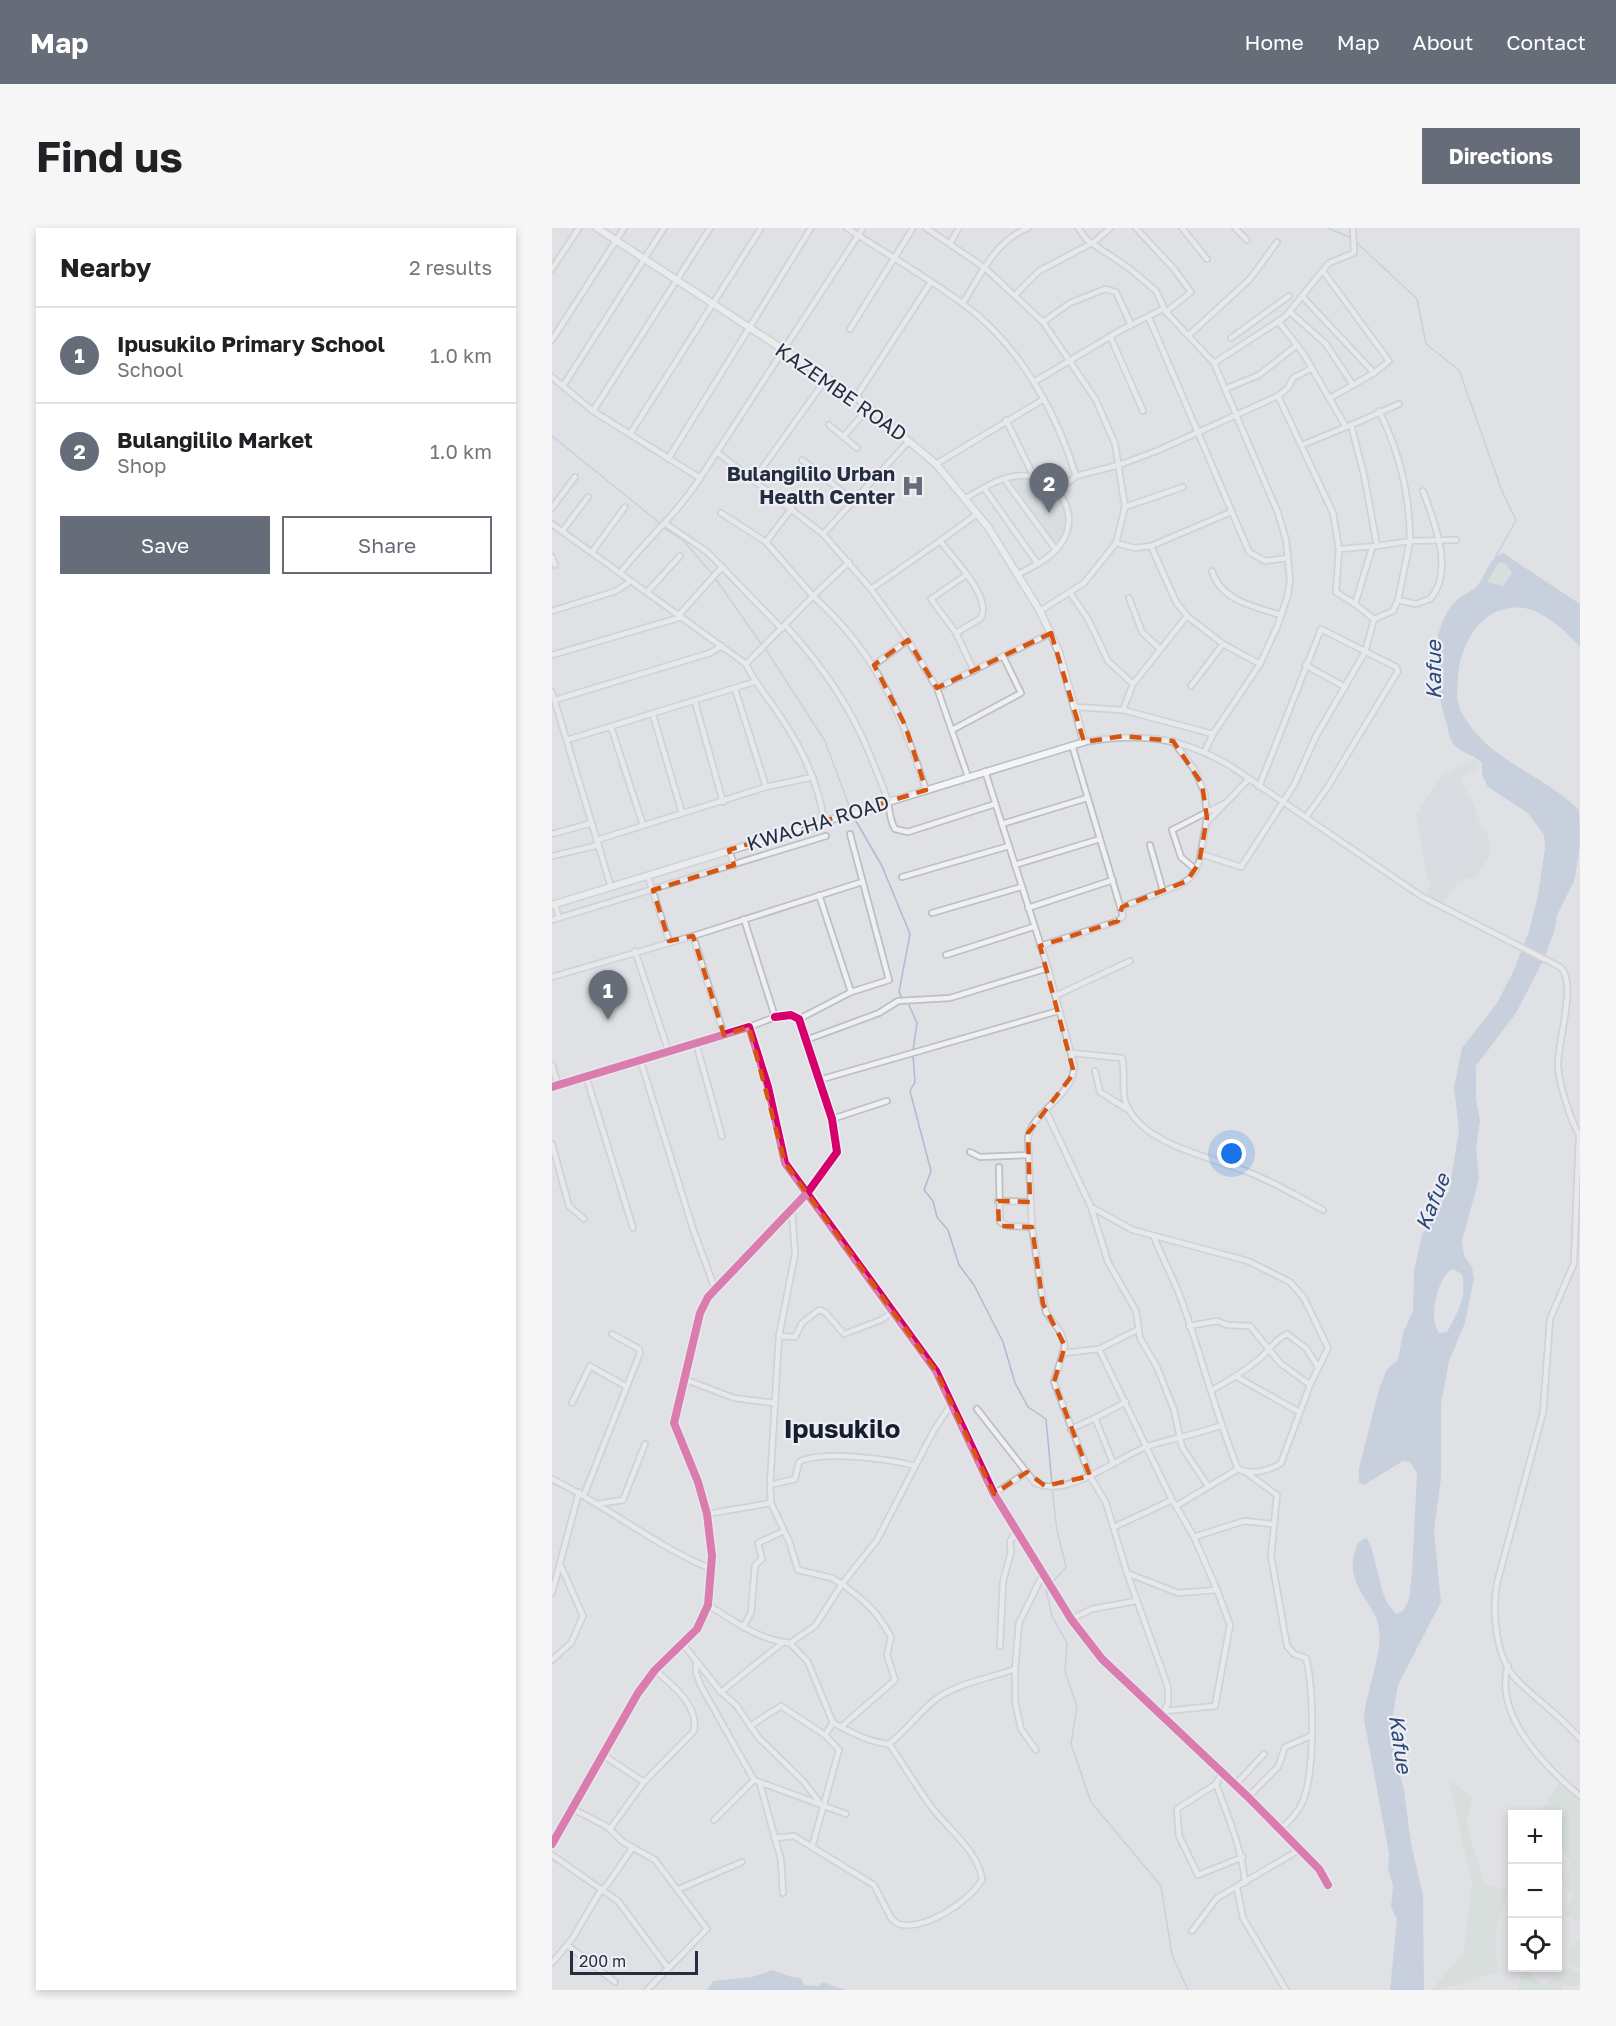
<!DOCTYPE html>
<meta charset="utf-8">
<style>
body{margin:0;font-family:"Golos Text",sans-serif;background:#f6f6f6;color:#202124}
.controls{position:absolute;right:18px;bottom:18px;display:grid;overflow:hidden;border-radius:0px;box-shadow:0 3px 9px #0003}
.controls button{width:54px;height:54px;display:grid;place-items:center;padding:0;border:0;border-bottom:2px solid #e0e0e0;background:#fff;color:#202124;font:30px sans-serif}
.scale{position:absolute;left:18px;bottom:15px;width:128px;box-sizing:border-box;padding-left:6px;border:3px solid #262d3f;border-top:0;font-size:16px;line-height:21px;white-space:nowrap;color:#262d3f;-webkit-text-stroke:4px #eceff5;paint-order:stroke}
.you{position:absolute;left:680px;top:926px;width:21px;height:21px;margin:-15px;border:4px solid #fff;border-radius:50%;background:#1a73e8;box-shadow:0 0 0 9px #1a73e833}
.badge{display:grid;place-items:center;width:39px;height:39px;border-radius:50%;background:#676c79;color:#fff;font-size:20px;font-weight:700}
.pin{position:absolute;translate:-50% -50px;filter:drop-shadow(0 2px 3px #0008)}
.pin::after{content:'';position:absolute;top:32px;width:21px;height:18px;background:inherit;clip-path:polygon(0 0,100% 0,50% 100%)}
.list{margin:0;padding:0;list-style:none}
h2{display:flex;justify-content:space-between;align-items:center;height:78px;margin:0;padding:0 24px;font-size:26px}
h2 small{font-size:20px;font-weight:400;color:#757577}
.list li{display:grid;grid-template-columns:39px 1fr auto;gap:18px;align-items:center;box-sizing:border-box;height:96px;padding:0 24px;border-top:2px solid #e0e0e0}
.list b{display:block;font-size:22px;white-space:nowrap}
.list p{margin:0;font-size:20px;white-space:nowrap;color:#757577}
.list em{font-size:20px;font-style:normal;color:#757577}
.actions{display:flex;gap:12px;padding:18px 24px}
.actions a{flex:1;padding:14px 0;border:2px solid #676c79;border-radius:0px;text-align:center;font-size:21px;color:#676c79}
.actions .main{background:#676c79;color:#fff}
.icon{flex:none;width:33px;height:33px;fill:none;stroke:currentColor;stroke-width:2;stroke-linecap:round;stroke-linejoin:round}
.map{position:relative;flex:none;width:1028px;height:1762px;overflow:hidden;border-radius:0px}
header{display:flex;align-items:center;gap:36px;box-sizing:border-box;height:84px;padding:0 30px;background:#676c79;color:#fff}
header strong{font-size:28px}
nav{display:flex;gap:33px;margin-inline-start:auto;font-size:21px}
.intro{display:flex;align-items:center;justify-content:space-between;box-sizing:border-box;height:144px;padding:0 36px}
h1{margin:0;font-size:42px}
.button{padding:15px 27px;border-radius:0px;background:#676c79;color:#fff;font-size:21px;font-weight:700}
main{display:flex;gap:36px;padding:0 36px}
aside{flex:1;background:#fff;border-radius:0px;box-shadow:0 3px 9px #0003}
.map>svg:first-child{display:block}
.built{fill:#d1d4dc}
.green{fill:#cfd9d0}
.water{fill:#acbbd2;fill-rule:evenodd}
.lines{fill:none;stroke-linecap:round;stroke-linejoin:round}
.stream{stroke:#acbbd2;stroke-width:1.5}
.minor-casing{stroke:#bebfc3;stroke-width:8}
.major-casing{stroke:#bcbec3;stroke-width:9}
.minor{stroke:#eff0f2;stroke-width:4.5}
.major{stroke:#f4f5f6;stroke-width:6}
.cycleway-casing{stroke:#eceff5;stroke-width:11}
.cycleway{stroke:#d6006c;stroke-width:8}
.marked{fill:none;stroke:#d55511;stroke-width:4.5;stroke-dasharray:12 8;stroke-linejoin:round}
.labels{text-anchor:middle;stroke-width:4.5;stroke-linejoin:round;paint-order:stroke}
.street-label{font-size:20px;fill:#262d3f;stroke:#eceff5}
.poi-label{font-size:20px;font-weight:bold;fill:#262d3f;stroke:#eceff5;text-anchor:end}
.water-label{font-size:21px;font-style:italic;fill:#2e4875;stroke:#eceff5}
.district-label{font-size:26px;font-weight:bold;fill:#181e30;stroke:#eceff5}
</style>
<header>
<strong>Map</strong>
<nav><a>Home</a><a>Map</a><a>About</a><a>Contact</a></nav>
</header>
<div class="intro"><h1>Find us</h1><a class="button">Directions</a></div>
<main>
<aside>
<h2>Nearby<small>2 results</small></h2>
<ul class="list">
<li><span class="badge">1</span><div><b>Ipusukilo Primary School</b><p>School</p></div><em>1.0 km</em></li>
<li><span class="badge">2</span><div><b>Bulangililo Market</b><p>Shop</p></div><em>1.0 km</em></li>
</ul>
<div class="actions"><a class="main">Save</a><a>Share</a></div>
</aside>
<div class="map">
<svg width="1028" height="1762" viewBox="0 0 1028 1762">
<rect width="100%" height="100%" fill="#e0e1e5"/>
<!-- built -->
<g class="built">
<polygon points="476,251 496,258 511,279 514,290 509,309 504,315 459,252"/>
<polygon points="923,532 927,541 913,547 909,554 922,576 930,600 935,605 939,626 924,649 906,653 891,675 876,667 875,663 880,654 875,650 864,586 890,546"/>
</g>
<!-- green -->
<g class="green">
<polygon points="947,334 954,336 960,345 951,358 934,354"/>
<polygon points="897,1552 921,1570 914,1594 933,1657 956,1662 943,1705 946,1744 888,1762 879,1762 911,1727 920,1657"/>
<polygon points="1009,1552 1028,1568 1028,1688 1025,1693 1012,1687 1022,1667 1012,1658 1019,1636 1006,1611 1005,1586 993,1586 990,1581"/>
<polygon points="1028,1711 1028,1739 1018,1737 1017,1722"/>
<polygon points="1016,1739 1028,1745 1028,1755 1024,1758 1011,1757 1010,1762 965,1762 972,1740 992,1759"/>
</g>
<!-- water -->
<g class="water">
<path d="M951,325L1028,376V419C1016,405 992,383 972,380C931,374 907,416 906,451C905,461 904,474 909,483C934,533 991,545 1027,582L1028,615L1023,651L1005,687L1003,701L992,731L964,785L924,838V871L928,893L924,921L927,951L910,1013L912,1028L920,1039L922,1051L913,1095L897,1133L889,1176V1250L882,1303L889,1374L846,1457L840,1492L843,1528L852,1562L859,1615L871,1668L872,1762H838L845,1691L839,1679L841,1659L836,1640L837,1626L812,1491C813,1465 833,1421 826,1396C819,1372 795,1357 802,1327C804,1318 805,1313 815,1310L820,1321L831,1365L836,1376L844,1386L851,1383L857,1371L860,1346L865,1245L858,1234L851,1233L812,1257L807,1254V1240L827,1161L835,1141L846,1132L851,1105L861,1083L862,1042L870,1007L897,963L907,902L902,860L910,820L945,775L962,742L977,703L986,668L993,620L992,607L976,585L936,559L930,547V535C921,525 908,526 900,514C897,509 896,502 895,496C883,460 875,413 898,380C906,367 921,364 926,357C935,345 936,331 951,325ZM947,334L954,336L960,345L951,358L935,354ZM901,1041L910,1046C915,1068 906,1085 895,1104L887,1105C876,1092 885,1048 901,1041Z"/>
<polygon points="221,1742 240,1749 249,1750 252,1757 267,1758 270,1754 294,1762 155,1762 161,1753 200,1749"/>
</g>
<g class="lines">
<!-- stream -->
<g class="stream">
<polyline points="776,0 799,10"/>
<polyline points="803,13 865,71 874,116 907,142 950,263 964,292 943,330"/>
<polyline points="0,208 109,296"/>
<polyline points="112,300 131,312 161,347"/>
<polyline points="163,350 210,417"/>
<polyline points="213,420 273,513 299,583"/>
<polyline points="301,588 330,638 358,706 347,764 350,770"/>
<polyline points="357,777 365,795 361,822"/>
<polyline points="361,828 363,854 358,863 379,943 372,962 381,973 385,989 396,1002 407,1037 422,1057 451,1114 463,1155 476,1179 494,1191 500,1256"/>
<polyline points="500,1260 505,1302 514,1339 500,1355"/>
<polyline points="497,1359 494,1362 500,1388 515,1415 513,1444 525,1478 519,1516 539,1574 609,1658 620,1727 636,1762"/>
</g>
<!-- minor casing -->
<g class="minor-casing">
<g id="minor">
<path d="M295,0C333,25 373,48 410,75C467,116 504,183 524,248"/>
<polyline points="374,0 433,40 491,94 544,172 563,216 573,279 564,315 532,355 488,383"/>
<polyline points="584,0 622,41 639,64 614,84"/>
<polyline points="630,0 655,31"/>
<polyline points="683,0 695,12"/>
<polyline points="398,15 407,0"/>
<polyline points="0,41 27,0"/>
<polyline points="771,43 837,133 822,145 778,170"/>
<polyline points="464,66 487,43 542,14 558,0"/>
<polyline points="750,68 822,145"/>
<path d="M411,75C429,46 443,13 476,0"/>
<polyline points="738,84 774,116 801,157"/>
<polyline points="597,90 697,324 713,333 736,330"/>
<polyline points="726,93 751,125 794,199 750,217"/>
<polyline points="491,94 518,75 553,61 564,64 579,97"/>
<polyline points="298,101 361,0"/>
<polyline points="637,107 698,51 725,14"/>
<polyline points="558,108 591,183"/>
<polyline points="679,110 737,68"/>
<polyline points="0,112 72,0"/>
<polyline points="662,135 733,89 777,35 802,25 801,0"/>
<polyline points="0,149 41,183 148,250 311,0"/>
<polyline points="482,154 569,102 611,81"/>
<polyline points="11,158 112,0"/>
<polyline points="673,161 707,147 745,117"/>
<polyline points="726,168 736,160 741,150 760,140"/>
<polyline points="304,169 379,54"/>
<polyline points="41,183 158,0"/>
<polyline points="454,192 481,247"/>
<polyline points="277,197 305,220"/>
<polyline points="797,198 847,176"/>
<polyline points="78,206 209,0"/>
<polyline points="292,208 317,179"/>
<polyline points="166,225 271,306 319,361 356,412 385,460 416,549"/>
<polyline points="116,231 259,0"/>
<polyline points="250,232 302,273"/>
<polyline points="384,236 492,171"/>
<polyline points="203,250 274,151"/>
<polyline points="452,251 504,322"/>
<polyline points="432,260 486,336"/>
<polyline points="506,263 524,248 567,237 607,222 726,168 781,285 787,321 784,364 803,376 820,320"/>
<path d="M414,270C430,261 446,250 465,248C500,243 531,282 510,314C500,330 482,338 466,346"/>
<polyline points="573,279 631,259"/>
<polyline points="0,280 23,249"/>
<polyline points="169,285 214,314 261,368 194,436"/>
<path d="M0,296L194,436C204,458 220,474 232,494C252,525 267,557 272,593"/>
<polyline points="114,296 154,323 170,339"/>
<polyline points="11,302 36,269"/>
<polyline points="271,306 357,213"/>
<polyline points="388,313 425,286"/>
<polyline points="214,314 240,280"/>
<polyline points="564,315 583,320 599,318 624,374 635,388"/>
<polyline points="599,318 679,284"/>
<path d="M825,318L858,313C858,269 847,223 827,183"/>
<polyline points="787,321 825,318 812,247 799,197"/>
<polyline points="40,324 73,279"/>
<polyline points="0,329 3,337"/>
<path d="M297,334L261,368C325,426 348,482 374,562"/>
<path d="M660,343C669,373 703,379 729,387"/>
<path d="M68,345C94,312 125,286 148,250"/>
<polyline points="414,347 379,371 404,405 422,443"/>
<path d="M319,361L388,313C401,330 440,369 429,390L404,405"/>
<polyline points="96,363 128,328"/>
<polyline points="519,366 536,391 556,433 581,456 571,482"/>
<polyline points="577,370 590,404 608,421"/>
<path d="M846,372L864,376L878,371C903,343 882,293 871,263"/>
<polyline points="803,376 822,391 841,383 846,372 858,313 904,312"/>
<polyline points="0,383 64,363 79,353"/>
<polyline points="127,387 170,339 230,401"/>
<path d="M234,398C270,438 298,477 318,527C324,542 330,556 335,570C338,581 337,591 343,601L356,604L443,576"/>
<polyline points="0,427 130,389"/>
<polyline points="322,437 356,412"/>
<polyline points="753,437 793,459"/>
<polyline points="581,456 635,388 671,416 708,436"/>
<polyline points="639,458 671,416"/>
<polyline points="385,460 499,405"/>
<polyline points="183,461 214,559"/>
<polyline points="0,464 59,659"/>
<polyline points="3,472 158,425 170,418"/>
<polyline points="143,474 171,574"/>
<polyline points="524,479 571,482 661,506 708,436 725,399 736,367 738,351 734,312 726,285 662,135 614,84 604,63 577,40 535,12 526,0"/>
<polyline points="101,487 130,585"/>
<polyline points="59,499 91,597"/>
<polyline points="400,502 469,465 451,428"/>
<polyline points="15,512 202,454"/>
<path d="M532,514C589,505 626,508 677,537L869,668L1008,739C1026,754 1005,814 1006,838C1007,856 1019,894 1028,908"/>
<polyline points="653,523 661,506"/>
<path d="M433,543L496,740L522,837C523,868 478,884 476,911L480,999L490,1068L494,1084L509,1105L513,1118L502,1154L538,1248L554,1275L575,1345L616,1459V1474L611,1487"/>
<polyline points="707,559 769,401 844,439 846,443 775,560 754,589"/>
<polyline points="655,594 696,552"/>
<polyline points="450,596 535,570"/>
<polyline points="0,606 40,595"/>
<polyline points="45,612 214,559 261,549"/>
<polyline points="598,617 611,663"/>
<polyline points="177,622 182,637"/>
<polyline points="649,626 689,639 742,557 764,508 813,424 822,391"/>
<polyline points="0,628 47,617"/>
<polyline points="463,637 548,611"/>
<polyline points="644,642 629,629 620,602 671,576"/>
<polyline points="96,649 117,713"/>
<polyline points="350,649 457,618"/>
<polyline points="267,667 299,764 337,752 298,606"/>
<polyline points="3,676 7,690"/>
<polyline points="570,679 628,657 638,650 647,635 655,590 653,566 642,541 621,513"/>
<polyline points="476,680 561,652"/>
<polyline points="380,685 469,659"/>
<polyline points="192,691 223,789 197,799"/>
<polyline points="0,692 274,608"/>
<polyline points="141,708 172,807"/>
<polyline points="488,718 566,693 571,688 520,517"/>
<polyline points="83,723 116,822"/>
<polyline points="394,727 481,699"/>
<polyline points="0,749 141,708 310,654"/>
<polyline points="503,768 578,733"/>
<polyline points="247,791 299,764"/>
<polyline points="254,812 327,785 346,773 398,770 496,740"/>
<polyline points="144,815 170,908"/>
<path d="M520,825L570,830C574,845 568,866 576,880C596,919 664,930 701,946C725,956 747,969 771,982"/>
<polyline points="88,831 141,1001 163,1061"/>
<polyline points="0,837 6,857"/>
<polyline points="543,843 548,864 575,881"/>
<polyline points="34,848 81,1000"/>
<polyline points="267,852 506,783"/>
<polyline points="0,859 197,799 216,859 233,935 384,1143 442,1266 519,1391 550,1431 696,1569 767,1641 776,1657"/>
<path d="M494,883L539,979L581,1002L696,1033L738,1054L752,1070L776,1120L758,1157L729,1235C718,1243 698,1247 686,1241L624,1278L620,1272L562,1299"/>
<polyline points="280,891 335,873"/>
<path d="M1027,907L1022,1035L998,1091L991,1185L945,1355C940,1384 943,1431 966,1453C986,1473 1010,1489 1028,1511"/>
<polyline points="0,916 17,978 32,991"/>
<polyline points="418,924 428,929 477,927"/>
<polyline points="447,939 448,994 457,998 480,999"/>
<polyline points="446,973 478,974"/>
<polyline points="539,979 556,1034 584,1083 588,1110 605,1139 622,1182 630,1219 656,1258"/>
<path d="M602,1009C610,1029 620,1048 628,1068C649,1125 663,1185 686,1241"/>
<polyline points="637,1098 665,1093 675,1097 698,1098 728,1135 758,1157"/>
<polyline points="227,1108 243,1109 250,1095 267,1082 273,1084 292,1106 329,1092 342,1083"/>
<polyline points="547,1121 585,1102"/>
<polyline points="512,1125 547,1121 620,1272"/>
<polyline points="685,1149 747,1184"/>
<polyline points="132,1151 182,1170 223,1175"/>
<path d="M660,1162C677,1153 691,1144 706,1132C715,1125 724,1110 735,1106L754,1120L766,1139"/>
<polyline points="20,1175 38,1138 75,1159"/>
<path d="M425,1181L483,1255C516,1271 566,1229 596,1218C620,1211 644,1206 668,1198"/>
<polyline points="519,1201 543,1190"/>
<polyline points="561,1235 543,1190 574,1174"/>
<path d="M695,1245L725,1267L719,1328L735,1418L742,1426L754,1430C762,1461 763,1543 751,1573C746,1585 737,1593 728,1602"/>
<path d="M0,1251C55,1278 102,1317 159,1341"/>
<path d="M218,1257L243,1251L247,1234C270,1222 338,1231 363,1238"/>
<polyline points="442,1266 475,1244"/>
<polyline points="32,1267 88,1125 87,1121 60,1106"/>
<polyline points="45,1276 71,1272 93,1216"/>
<polyline points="624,1278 642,1309 665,1362"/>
<polyline points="155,1286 219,1275"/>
<polyline points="642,1309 692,1293 721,1296"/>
<polyline points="575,1345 626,1365 665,1362 678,1397 663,1478 613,1483"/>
<polyline points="0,1365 27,1264"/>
<path d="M156,1377C182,1393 207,1412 238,1415L256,1434L281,1495C299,1504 316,1514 337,1516C354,1503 367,1484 384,1471C406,1455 438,1450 463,1441"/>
<polyline points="519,1391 540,1381 584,1373"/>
<polyline points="191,1399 199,1385 203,1337 210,1331 206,1315 232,1303"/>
<polyline points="130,1415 169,1464 184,1477 206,1509 252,1554 267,1574"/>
<polyline points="238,1415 263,1398 290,1356 280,1350 246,1342 237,1313 219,1275 218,1257 227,1108 243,1026 240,983"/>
<polyline points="448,1418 451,1353 459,1324 458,1313 465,1304"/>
<polyline points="0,1432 19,1415 31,1388 8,1336"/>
<polyline points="144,1434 144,1445 149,1458 202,1552 294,1586"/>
<path d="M956,1437C941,1487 993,1539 1028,1568"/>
<polyline points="169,1464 230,1415"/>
<polyline points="198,1498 229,1478 273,1507 287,1522 260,1619"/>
<path d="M289,1499L343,1452L335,1427L339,1409C325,1383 313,1373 290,1356L325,1312L382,1202L400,1175"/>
<polyline points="273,1507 281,1495"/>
<polyline points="484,1522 469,1501 463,1473 463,1441 467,1395 491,1346"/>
<polyline points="51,1527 92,1554"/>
<polyline points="669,1546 664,1556 625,1581 627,1608 646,1647 691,1629"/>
<polyline points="208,1556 229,1632 231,1665"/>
<path d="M664,1556C676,1589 690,1620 693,1655"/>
<polyline points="683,1557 712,1526"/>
<polyline points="696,1569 726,1539 733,1519 759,1508"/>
<polyline points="21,1581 54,1598 71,1614 103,1632 155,1701 95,1762"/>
<polyline points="162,1592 202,1552"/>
<path d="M58,1601L92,1554L142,1503C147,1477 120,1457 103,1442"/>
<path d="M222,1610L242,1608L322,1657L339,1690L346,1696C373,1703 415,1675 430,1652C427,1624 397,1602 381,1581C365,1560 352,1537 337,1516"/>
<polyline points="0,1616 86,1465 103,1442 145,1401 156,1377 160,1328 155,1286 146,1254 122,1195 148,1085 156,1069 256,964 285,924 280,891 247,791 239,787 223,789"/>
<polyline points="0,1627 66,1673 116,1740"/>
<polyline points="685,1660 691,1690 734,1762"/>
<polyline points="127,1661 190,1634"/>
<polyline points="640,1703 665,1670 747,1622"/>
<polyline points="15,1717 63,1754"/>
<polyline points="0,1735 20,1711 49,1662 55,1657 81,1619"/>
</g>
</g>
<!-- major casing -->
<g class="major-casing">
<polyline id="major" points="0,677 532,514 507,424 488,383 436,299 384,236 304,169 45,0"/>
</g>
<!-- minor -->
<use href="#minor" class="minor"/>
<!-- major -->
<use href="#major" class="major"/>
<!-- cycleway casing -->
<g class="cycleway-casing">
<g id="cycleway">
<polyline points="0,859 197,799 216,859 233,935 384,1143 442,1266 519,1391 550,1431 696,1569 767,1641 776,1657"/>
<polyline points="0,1616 86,1465 103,1442 145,1401 156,1377 160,1328 155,1286 146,1254 122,1195 148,1085 156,1069 256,964 285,924 280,891 247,791 239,787 223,789"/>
</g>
</g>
<!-- cycleway -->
<use href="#cycleway" class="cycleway"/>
</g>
<!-- marked area -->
<path d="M0 0H1028V1762H0ZM499,405L532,514L571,508L621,513L650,556L655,590L647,635L635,653L570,679L566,693L488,718L522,845L476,905L478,974L446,973L447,998L480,999L491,1076L513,1118L502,1154L538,1248L493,1258L475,1244L442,1266L384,1143L233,935L197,799L172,807L141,708L117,713L101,662L182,637L177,622L374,562L353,497L322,437L356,412L385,460Z" fill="#e0e1e5" fill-opacity=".55" fill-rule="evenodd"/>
<path class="marked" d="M499,405L532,514L571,508L621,513L650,556L655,590L647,635L635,653L570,679L566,693L488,718L522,845L476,905L478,974L446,973L447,998L480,999L491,1076L513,1118L502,1154L538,1248L493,1258L475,1244L442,1266L384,1143L233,935L197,799L172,807L141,708L117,713L101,662L182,637L177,622L374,562L353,497L322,437L356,412L385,460Z"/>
<!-- icons -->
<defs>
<g id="hospital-bare" transform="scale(1.8)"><path d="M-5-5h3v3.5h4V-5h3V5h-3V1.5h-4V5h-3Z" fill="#676c79" stroke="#eceff5" stroke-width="2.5" paint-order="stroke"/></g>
</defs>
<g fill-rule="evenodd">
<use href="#hospital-bare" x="361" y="258"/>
</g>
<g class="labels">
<!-- street labels -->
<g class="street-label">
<text transform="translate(289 164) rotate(35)" y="7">KAZEMBE ROAD</text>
<text transform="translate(266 595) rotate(-17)" y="7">KWACHA ROAD</text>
</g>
<!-- poi labels -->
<g class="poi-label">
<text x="343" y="253">Bulangililo Urban<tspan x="343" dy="23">Health Center</tspan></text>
</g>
<!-- water labels -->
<g class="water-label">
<text transform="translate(882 442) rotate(-90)" y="7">Kafue</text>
<text transform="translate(881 974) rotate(-68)" y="7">Kafue</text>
<text transform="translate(848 1516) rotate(82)" y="7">Kafue</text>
</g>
<!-- district labels -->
<g class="district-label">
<text x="290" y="1210">Ipusukilo</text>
</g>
</g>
</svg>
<div class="controls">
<button>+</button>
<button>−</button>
<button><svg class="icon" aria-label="locate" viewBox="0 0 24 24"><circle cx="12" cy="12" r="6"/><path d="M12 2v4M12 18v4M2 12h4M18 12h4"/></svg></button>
</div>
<div class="scale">200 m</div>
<div class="you"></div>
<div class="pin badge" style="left:56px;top:792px">1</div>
<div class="pin badge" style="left:497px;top:285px">2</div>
</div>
</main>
